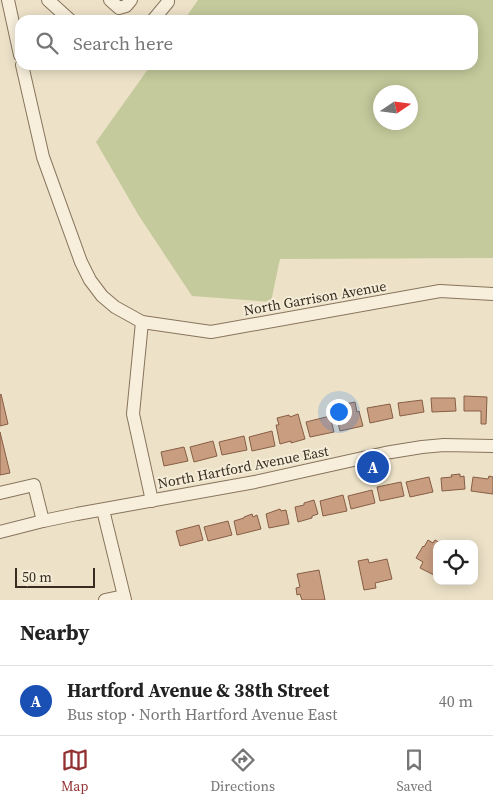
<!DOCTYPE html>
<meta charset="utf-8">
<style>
body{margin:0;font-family:"Source Serif 4",serif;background:#f6f6f6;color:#222}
.controls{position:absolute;right:15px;bottom:15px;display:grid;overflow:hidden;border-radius:10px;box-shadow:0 2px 12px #0003}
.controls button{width:45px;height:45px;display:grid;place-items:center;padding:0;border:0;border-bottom:1px solid #e0e0e0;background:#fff;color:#222;font:25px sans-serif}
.compass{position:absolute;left:373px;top:85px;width:45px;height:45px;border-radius:50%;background:#fff;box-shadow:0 2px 12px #0003;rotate:77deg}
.scale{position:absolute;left:15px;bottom:12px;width:80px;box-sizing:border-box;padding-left:5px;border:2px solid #392c21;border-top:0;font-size:14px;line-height:18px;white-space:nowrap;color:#392c21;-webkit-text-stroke:4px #f4ecd7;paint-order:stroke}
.you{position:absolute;left:338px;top:411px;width:18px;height:18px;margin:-12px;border:4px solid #fff;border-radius:50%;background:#1a73e8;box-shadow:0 0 0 8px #1a73e833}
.badge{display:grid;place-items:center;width:32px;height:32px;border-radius:50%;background:#943132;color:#fff;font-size:16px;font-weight:700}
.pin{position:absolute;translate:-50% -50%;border:2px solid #fff;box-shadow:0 1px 5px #0006}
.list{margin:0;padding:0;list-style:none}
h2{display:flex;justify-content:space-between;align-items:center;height:65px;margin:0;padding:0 20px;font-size:21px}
h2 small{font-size:16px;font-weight:400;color:#767676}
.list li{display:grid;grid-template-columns:32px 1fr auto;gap:15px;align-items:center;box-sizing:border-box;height:70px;padding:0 20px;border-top:1px solid #e0e0e0}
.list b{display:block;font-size:19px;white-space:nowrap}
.list p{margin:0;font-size:16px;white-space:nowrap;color:#767676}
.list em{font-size:16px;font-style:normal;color:#767676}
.icon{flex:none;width:28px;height:28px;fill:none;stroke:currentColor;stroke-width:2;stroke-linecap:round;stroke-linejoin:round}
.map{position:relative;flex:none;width:493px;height:600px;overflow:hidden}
.search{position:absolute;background:#fff;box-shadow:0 2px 12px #0003;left:15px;right:15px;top:15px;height:55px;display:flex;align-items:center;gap:12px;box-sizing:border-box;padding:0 18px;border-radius:15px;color:#767676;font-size:19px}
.sheet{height:135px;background:#fff}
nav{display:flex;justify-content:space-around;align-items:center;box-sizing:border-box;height:70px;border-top:1px solid #e0e0e0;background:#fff;font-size:14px;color:#767676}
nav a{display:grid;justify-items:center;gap:2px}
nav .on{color:#943132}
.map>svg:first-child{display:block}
.green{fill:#c5ca9c;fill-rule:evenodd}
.building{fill:#c99e80;stroke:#865e45}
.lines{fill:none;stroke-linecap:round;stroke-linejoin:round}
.minor-casing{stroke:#88745e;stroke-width:14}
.minor{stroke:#f7efdb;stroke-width:12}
.labels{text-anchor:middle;stroke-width:4;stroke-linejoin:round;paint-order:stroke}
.street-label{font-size:14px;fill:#392c21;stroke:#f4ecd7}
</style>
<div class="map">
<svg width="493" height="600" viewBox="0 0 493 600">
<rect width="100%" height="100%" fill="#ede2c8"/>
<!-- green -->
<path class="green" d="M198,0H493V258L280,259L271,302L192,296L139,216L96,142L151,65H473V20H184ZM380,92H410V122H380Z"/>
<!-- building -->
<g class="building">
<polygon points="1,394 8,424 0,426 0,395"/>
<polygon points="464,396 487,397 486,424 481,424 481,411 464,411"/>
<polygon points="431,398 455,398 456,411 432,412"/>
<polygon points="422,400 424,412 400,416 398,403"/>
<polygon points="355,402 357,412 359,411 363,426 340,431 336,415 347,413 345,404"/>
<polygon points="390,404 393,418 370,423 367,408"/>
<polygon points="298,414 305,439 291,443 291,441 280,444 276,425 279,425 277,418 289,415 290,417"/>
<polygon points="330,416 334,432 310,437 306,422"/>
<polygon points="272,431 275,446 252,451 249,437"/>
<polygon points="0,432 10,473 0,475"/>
<polygon points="244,436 247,450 222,455 219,442"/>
<polygon points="213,441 217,456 194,462 190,447"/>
<polygon points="184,447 188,461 164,466 161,452"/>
<polygon points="460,474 460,477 464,476 465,489 442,491 441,478 452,477 451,475"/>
<polygon points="489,476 493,477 493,494 471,491 473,477 488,479"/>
<polygon points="429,477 433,492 410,497 406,482"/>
<polygon points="401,482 404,496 380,501 377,487"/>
<polygon points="372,490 375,503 351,509 348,496"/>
<polygon points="343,495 347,511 323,516 320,501"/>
<polygon points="314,500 318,514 312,516 312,518 298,522 295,507 304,505 304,503"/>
<polygon points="280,509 281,511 286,510 289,524 269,528 266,514"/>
<polygon points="252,514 253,517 257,515 261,529 237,535 234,521 244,518 244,517"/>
<polygon points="228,521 232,535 208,541 204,527"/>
<polygon points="199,525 203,540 180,546 176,531"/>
<polygon points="428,540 433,543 435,540 442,544 437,544 437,570 434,575 420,568 423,562 416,558 423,546 424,547"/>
<polygon points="368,559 369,563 387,559 392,579 375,583 376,588 364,590 358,561"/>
<polygon points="319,570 325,600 302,600 300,594 297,595 296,588 300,587 297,574"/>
</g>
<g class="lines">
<!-- minor casing -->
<g class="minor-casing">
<g id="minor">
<polyline points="8,0 20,55"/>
<polyline points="48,0 70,20"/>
<polyline points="110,0 119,8 126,6 131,0"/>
<polyline points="153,20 168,2 168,0"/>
<polyline points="22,65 43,157 81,262 90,280 102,296 115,307 142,322 211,332 440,291 493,294"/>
<polyline points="142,322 133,414 152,501"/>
<polyline points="0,493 34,485 43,521"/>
<polyline points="103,510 125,600"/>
<polyline points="0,532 43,521 77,514 255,482 385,453 422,447 444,445 493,446"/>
<polyline points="105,600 124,596"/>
</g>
</g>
<!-- minor -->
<use href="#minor" class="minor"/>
</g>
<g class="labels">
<!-- street labels -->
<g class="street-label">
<text transform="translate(315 298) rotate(-10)" y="5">North Garrison Avenue</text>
<text transform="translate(243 467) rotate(-11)" y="5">North Hartford Avenue East</text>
</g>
</g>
</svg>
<div class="controls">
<button><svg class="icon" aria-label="locate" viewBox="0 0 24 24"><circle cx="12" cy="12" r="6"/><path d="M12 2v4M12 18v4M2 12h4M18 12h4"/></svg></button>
</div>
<svg class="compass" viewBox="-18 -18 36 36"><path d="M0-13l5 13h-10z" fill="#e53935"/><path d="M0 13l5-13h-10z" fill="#767676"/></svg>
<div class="scale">50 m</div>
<div class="you"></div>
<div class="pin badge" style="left:373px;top:467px;background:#1a4fb4">A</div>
<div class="search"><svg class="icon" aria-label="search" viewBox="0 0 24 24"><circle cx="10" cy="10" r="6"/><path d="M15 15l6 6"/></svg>Search here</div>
</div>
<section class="sheet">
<h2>Nearby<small></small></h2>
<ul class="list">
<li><span class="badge" style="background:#1a4fb4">A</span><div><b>Hartford Avenue &amp; 38th Street</b><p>Bus stop · North Hartford Avenue East</p></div><em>40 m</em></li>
</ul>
</section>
<nav>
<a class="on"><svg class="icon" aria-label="map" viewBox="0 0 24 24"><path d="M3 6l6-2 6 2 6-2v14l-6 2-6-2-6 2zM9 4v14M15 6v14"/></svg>Map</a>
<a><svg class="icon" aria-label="directions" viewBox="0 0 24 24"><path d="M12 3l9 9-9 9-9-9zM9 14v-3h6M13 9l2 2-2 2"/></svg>Directions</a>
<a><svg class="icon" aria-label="saved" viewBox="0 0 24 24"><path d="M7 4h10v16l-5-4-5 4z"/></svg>Saved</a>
</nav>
